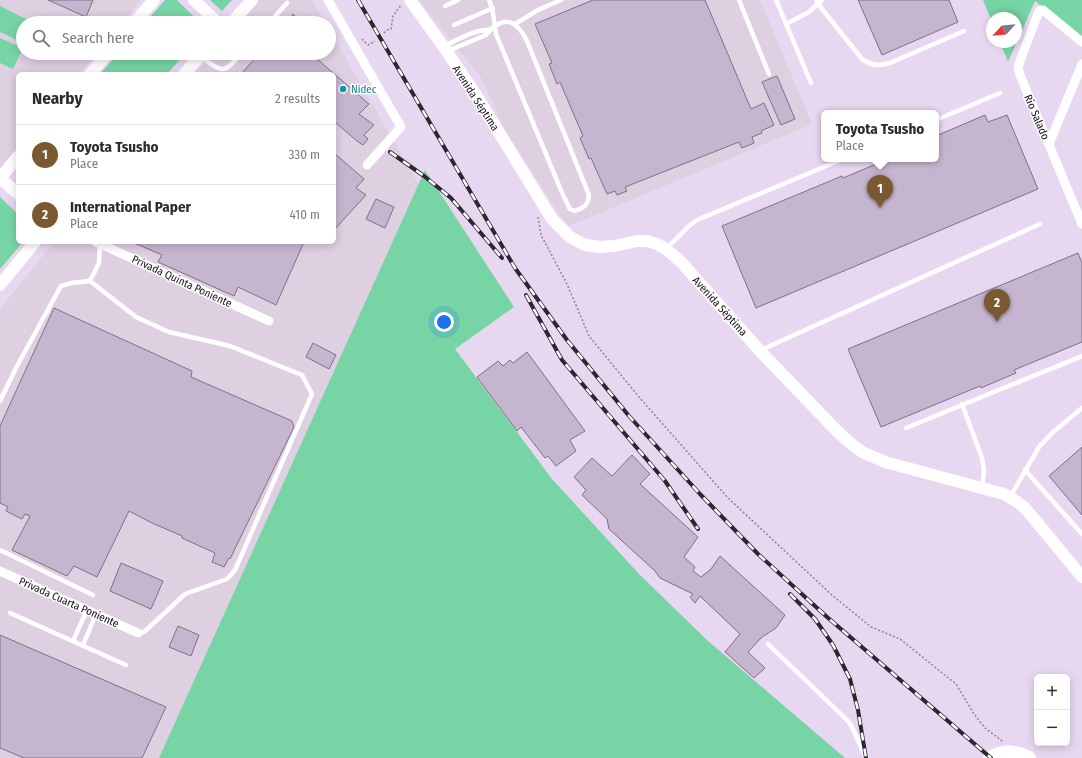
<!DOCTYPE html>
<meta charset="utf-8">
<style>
body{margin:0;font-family:"Fira Sans Condensed",sans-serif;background:#f7f7f7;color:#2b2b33}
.controls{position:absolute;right:12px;bottom:12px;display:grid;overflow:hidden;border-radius:6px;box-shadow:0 2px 10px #0003}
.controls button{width:36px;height:36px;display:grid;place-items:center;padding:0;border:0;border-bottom:1px solid #e1e1e2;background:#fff;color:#2b2b33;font:20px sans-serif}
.compass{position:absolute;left:986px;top:12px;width:36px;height:36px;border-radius:50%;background:#fff;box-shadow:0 2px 10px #0003;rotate:244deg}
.you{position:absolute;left:444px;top:322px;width:14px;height:14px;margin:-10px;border:3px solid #fff;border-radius:50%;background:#1a73e8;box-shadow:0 0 0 6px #1a73e833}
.badge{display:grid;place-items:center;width:26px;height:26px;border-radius:50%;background:#7a5930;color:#fff;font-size:13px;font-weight:700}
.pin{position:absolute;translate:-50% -33px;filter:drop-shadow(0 1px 2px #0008)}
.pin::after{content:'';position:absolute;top:21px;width:14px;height:12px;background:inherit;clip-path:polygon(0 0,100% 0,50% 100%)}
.popup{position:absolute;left:821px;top:110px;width:118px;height:52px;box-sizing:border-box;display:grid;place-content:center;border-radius:6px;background:#fff;filter:drop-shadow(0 1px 3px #0005);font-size:13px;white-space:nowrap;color:#7c7c81}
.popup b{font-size:15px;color:#2b2b33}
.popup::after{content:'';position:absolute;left:50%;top:100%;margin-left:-8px;border:8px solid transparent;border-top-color:#fff}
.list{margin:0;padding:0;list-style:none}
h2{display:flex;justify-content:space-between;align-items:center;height:52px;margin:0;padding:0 16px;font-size:17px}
h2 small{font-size:13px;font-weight:400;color:#7c7c81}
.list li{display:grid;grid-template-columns:26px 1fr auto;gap:12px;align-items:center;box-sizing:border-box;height:60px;padding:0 16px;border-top:1px solid #e1e1e2}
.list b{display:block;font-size:15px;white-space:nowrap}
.list p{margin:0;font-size:13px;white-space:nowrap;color:#7c7c81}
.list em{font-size:13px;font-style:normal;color:#7c7c81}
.icon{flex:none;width:22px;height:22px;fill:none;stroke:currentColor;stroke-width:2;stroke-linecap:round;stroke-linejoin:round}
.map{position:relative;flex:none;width:1082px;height:758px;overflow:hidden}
.search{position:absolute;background:#fff;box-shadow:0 2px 10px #0003;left:16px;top:16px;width:320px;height:44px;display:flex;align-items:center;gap:10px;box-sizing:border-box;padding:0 14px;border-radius:22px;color:#7c7c81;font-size:15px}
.panel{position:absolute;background:#fff;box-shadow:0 2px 10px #0003;left:16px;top:72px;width:320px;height:172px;border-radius:6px}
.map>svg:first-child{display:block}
.industrial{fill:#decfe1}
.green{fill:#77d5a5}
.building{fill:#c6b5cf;stroke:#7f7088}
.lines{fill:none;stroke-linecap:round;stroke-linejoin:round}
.path{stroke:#8f8395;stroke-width:1.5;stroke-dasharray:2 2;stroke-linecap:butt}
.lane{stroke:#fff;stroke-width:4.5}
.street{stroke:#fff;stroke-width:9}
.secondary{stroke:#fff;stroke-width:12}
.primary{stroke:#fff;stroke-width:14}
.rail-casing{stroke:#2d2631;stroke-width:4}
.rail{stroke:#fff;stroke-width:2.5;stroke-dasharray:8;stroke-linecap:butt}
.culture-dot{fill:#0f9aa8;stroke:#fff;stroke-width:1.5}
.labels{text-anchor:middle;stroke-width:3;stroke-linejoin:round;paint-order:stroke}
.culture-label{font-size:11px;fill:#0d838f;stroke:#fff;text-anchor:start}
.street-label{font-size:11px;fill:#161019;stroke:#fff}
</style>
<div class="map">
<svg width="1082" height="758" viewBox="0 0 1082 758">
<rect width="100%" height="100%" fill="#e8d7f1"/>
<!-- industrial -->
<g class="industrial">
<polygon points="0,0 141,0 122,23 23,23 23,53 97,53 79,74 18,74 18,146 0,167"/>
<polygon points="260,0 312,0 325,23 240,23"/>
<polygon points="419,0 760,0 812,124 569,226 558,213 504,128 482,79"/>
<polygon points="329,29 419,185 159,758 0,758 0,309 54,242 334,242 334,74 194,74 213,53 329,53"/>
</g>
<!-- green -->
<g class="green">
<polygon points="165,0 177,0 200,23 145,23"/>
<polygon points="210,0 232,0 222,11"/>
<polygon points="983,0 1082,0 1082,38 1035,1 1008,62 1000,42 1016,42 1016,18 992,18 992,22"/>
<polygon points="0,6 28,20 27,23 23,23 23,31 19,41 0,32"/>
<polygon points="0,38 23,48 13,69 0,63"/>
<polygon points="119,53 186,53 167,74 100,74"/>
<polygon points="425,170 514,307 455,349 552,479 640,575 708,641 845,758 159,758"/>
<polygon points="0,197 18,214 18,242 23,242 0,269"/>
</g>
<!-- building -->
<g class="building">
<polygon points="48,0 93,0 86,17"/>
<polygon points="593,0 705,0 751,109 764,103 774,125 761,131 762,133 752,137 754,143 742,148 739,142 625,187 627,191 617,195 615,191 607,194 591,158 589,159 580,138 583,136 560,82 557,84 549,64 552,63 535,24"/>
<polygon points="858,0 949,0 958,22 882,55"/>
<polygon points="293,14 302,23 286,23"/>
<polygon points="260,53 310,53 369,104 359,114 374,125 364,135 368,139 363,145 357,141 336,123 334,125 334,74 241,74"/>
<polygon points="777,76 795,119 781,125 762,82"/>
<polygon points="985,115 988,122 1007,115 1038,189 756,308 722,226 842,176 843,178 888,159 936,159 936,136"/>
<polygon points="334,153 364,179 356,188 366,195 334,230"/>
<polygon points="376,199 394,207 385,228 366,219"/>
<polygon points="132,242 304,242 276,305 238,287 234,296 158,262 162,255"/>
<polygon points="1078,253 1082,263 1082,342 1014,370 1016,373 981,388 980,386 881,427 848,349"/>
<polygon points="54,308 192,371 191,377 292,421 294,427 230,559 229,558 224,567 212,562 215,553 182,538 182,536 152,523 129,511 97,577 74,566 67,576 12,550 30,516 25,514 22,519 6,511 8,507 0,503 0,426"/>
<polygon points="313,343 336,355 329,369 306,357"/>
<polygon points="527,352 585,431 570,440 576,451 556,466 548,456 545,458 521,427 517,431 477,377 498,361 503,366 510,360 513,363"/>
<polygon points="1082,447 1082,515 1049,476"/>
<polygon points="632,455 650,474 640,484 698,537 684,557 695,567 693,571 701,577 711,569 720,556 785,615 776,628 762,637 748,652 765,668 754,678 725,652 740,634 700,596 695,603 690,597 693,594 660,578 655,571 609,529 607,519 582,495 586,490 574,477 592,458 612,476"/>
<polygon points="121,563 163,581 151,609 110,591"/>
<polygon points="178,626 199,635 191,656 169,647"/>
<polygon points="0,635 166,707 142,758 24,758 0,748"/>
</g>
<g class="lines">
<!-- path -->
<g class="path">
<polyline points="384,33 387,30 391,29 393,16 401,5"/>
<polyline points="362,39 368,45 375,41"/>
<polyline points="538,217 541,235 567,284 589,336 639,397 727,497 833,596 871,627 900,639 956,684 974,714 985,728 1001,740 1002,742"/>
</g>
<!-- lane -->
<g class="lane">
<path d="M489,0C494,11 494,22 496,34L563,195L570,209L575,211C585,207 588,205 589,195L527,41C518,23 507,14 490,30"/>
<polyline points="739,0 769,74"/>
<polyline points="776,0 811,83"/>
<path d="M816,0L818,4L862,59C873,66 877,66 890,63L964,31"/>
<polyline points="445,6 458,0"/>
<polyline points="269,23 287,3"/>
<polyline points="515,24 538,10 561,0"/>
<polyline points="786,24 809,12 822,0"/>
<polyline points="454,25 493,8"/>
<path d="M444,46C458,40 474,29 490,30L486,35L448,51"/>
<path d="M200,56C224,73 222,75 242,53"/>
<polyline points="936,120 1000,93"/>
<polyline points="667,248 689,226 697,220 843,159"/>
<polyline points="90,281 136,317 169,332 230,346 302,375 312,394 235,570 227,579 185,594 144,632 138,633"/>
<polyline points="761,350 1040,224"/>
<polyline points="0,401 17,366 61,286 71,283 90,281 99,263 100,243"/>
<polyline points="962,404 982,458 984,471 982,487"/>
<polyline points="906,428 1082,356"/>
<polyline points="1025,470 1082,534"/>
<polyline points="1010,497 1039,447 1052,433 1082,408"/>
<polyline points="0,550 93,595"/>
<polyline points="10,613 126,665"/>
<polyline points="73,641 87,610"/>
<polyline points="768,644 848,721 852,727 866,758"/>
<polyline points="83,645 96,614"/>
</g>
<!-- street -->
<g class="street">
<polyline points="328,0 401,127 367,165"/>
<polyline points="1082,42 1043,10 1041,10 1039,11 1020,61 1018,67 1020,75 1082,224"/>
<polyline points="1049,144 1082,64"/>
<polyline points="96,242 269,321"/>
<polyline points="0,571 138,633"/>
</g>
<!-- secondary -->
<g class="secondary">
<polyline points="194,0 218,23"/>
<polyline points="410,0 443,46 476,95 552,219 570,237 585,245 600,247 614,246 637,241 647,241 657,244 666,249 681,262 760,351 835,429 849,442 862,452 885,462 1004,494 1016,501 1025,508 1082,577"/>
<polyline points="134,23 154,0"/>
<polyline points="231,23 252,0"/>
<polyline points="90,74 108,53"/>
<polyline points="184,74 203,53"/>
<polyline points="0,178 18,157"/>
<polyline points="0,178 18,194"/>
<polyline points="0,285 35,242"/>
</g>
<!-- primary -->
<path class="primary" d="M990,758C1004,750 1015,751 1029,758"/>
<!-- rail casing -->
<g class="rail-casing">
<g id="rail">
<polyline points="358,0 515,268 567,340 629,416 700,494 758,554 827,617 991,758"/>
<polyline points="390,152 424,176 451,198 502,258"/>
<polyline points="526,295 562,360 665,481 698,529"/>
<polyline points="790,594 815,619 833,645 850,679 858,710 866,758"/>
</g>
</g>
<!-- rail -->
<use href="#rail" class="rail"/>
</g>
<!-- markers -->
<circle class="culture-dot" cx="343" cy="89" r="4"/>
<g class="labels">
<!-- culture labels -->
<g class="culture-label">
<text x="351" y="93">Nidec</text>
</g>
<!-- street labels -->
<g class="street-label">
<text transform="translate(476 98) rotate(57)" y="4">Avenida Séptima</text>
<text transform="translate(1037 117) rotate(67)" y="4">Río Salado</text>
<text transform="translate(182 281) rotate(25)" y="4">Privada Quinta Poniente</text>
<text transform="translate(720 306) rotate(48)" y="4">Avenida Séptima</text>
<text transform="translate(69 602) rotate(24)" y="4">Privada Cuarta Poniente</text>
</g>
</g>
</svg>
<div class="controls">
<button>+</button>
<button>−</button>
</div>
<svg class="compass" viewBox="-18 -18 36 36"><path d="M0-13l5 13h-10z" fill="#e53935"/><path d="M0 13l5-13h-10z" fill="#7c7c81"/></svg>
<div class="you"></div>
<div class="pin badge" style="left:880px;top:208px">1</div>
<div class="popup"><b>Toyota Tsusho</b>Place</div>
<div class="pin badge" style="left:997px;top:322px">2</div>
<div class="search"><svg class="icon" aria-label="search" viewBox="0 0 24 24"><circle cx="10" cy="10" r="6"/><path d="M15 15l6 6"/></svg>Search here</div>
<section class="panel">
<h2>Nearby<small>2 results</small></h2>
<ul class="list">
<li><span class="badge">1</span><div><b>Toyota Tsusho</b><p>Place</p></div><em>330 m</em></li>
<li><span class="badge">2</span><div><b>International Paper</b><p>Place</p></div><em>410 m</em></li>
</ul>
</section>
</div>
